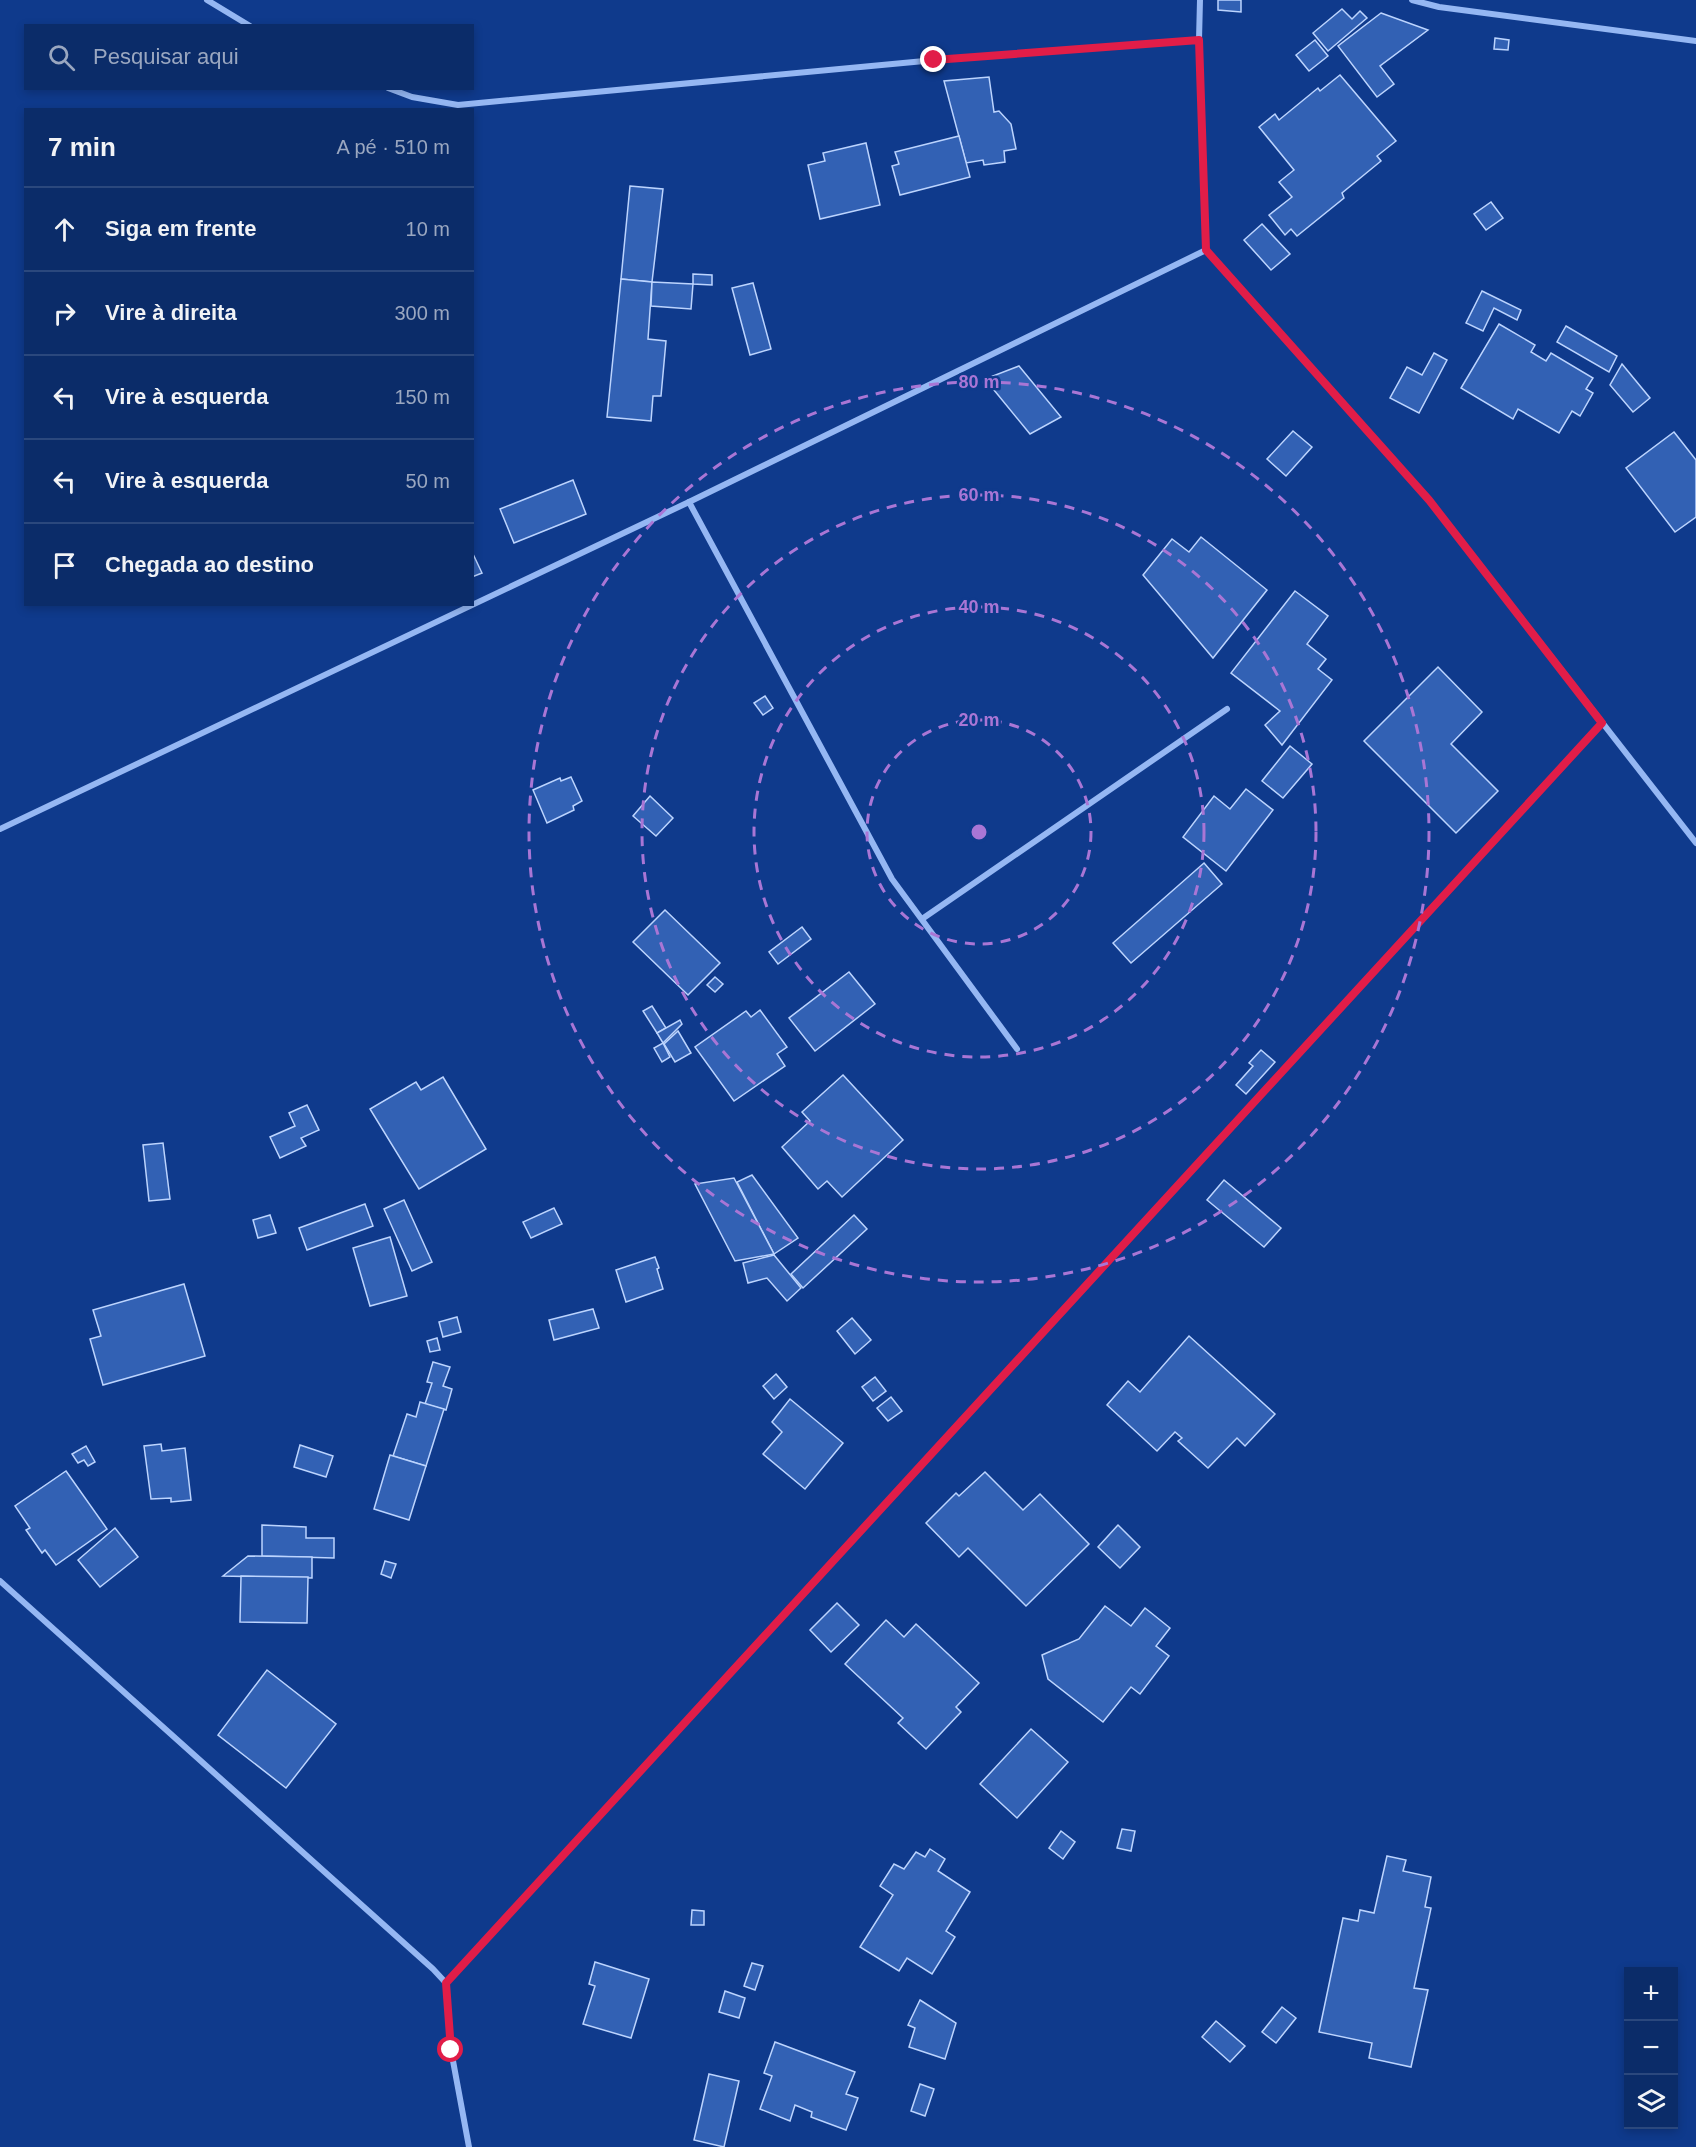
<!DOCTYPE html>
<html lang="pt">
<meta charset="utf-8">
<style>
body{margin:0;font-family:Helvetica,sans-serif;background:#14346f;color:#f1f3f6}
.controls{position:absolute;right:18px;bottom:18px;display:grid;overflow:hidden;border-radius:0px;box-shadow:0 3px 9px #0003}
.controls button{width:54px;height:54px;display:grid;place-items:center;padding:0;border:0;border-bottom:2px solid #2b487d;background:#0b2c69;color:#f1f3f6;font:30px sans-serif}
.stop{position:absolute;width:18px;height:18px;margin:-14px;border:4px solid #e11d48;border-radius:50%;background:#fff}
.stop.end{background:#e11d48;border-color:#fff;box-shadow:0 2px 6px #0008}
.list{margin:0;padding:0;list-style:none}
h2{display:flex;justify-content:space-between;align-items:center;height:78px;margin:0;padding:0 24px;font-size:26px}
h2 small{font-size:20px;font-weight:400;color:#9aa7c0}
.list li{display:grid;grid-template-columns:39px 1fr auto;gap:18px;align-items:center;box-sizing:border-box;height:84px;padding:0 24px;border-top:2px solid #2b487d}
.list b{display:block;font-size:22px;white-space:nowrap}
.list em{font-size:20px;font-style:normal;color:#9aa7c0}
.icon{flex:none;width:33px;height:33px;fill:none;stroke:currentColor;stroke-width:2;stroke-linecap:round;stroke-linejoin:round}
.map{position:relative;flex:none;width:1696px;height:2147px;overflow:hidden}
.search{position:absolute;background:#0b2c69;box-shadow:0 3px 9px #0003;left:24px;top:24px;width:450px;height:66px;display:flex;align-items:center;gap:15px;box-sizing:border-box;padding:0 21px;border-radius:0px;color:#9aa7c0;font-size:22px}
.panel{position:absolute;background:#0b2c69;box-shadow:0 3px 9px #0003;left:24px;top:108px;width:450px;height:498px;border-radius:0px}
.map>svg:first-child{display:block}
.building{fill:#3261b4;stroke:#bcd4fe;stroke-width:1.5}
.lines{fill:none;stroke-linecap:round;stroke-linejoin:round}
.minor{stroke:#95b7f3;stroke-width:6}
.route{stroke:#e11d48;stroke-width:8}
.ring{fill:none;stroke:#a976d5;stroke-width:3;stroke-dasharray:10 8}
.centre{fill:#a976d5;stroke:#0f3a8c;stroke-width:3}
.ring-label{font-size:18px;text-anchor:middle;font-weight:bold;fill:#a976d5;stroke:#0f3a8c;stroke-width:5;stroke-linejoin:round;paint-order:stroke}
</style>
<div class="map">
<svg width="1696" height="2147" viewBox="0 0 1696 2147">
<rect width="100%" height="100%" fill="#0f3a8c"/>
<!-- building -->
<g class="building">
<polygon points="1218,0 1241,0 1241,12 1218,10"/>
<polygon points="1342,9 1352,19 1360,11 1367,18 1328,51 1313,33"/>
<polygon points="1381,13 1428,30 1380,66 1394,84 1377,97 1338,46"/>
<polygon points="1495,38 1509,40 1508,50 1494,49"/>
<polygon points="1315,40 1328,56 1309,71 1296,55"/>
<polygon points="1340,75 1396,141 1377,156 1381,161 1342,193 1344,198 1297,236 1291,229 1285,235 1269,215 1292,197 1279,182 1294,170 1259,127 1275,114 1279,120 1318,88 1320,91"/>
<polygon points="989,77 994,112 999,111 1011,124 1016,149 1004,151 1005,162 984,165 983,160 966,163 944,81"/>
<polygon points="959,136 970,177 900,195 892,166 899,164 895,152"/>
<polygon points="866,143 880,205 820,219 808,165 825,161 823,153"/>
<polygon points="630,186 663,189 652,282 621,279"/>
<polygon points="1491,202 1503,218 1486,230 1474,214"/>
<polygon points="1262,224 1290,254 1271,270 1244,240"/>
<polygon points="693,274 712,275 712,285 693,284"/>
<polygon points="621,279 652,282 648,339 666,341 661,396 653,396 651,421 607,417"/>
<polygon points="652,282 693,284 691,309 651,306"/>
<polygon points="753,283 771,349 750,355 732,288"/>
<polygon points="1482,291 1521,310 1517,320 1494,308 1483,331 1466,323"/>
<polygon points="1499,324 1535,345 1531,352 1546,361 1551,353 1593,378 1586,389 1593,393 1580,416 1572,411 1559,433 1518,409 1513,419 1461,388"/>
<polygon points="1566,326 1617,356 1609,372 1557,342"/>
<polygon points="1434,353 1447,360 1419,413 1390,398 1407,367 1422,375"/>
<polygon points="1622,364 1650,398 1633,412 1610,385"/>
<polygon points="1019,366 1061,417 1030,434 985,379"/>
<polygon points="1293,431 1312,447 1286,476 1267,459"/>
<polygon points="1674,432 1696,460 1696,517 1675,532 1626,468"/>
<polygon points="573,480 586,514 514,543 500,509"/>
<polygon points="1201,537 1267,590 1213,658 1143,575 1172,539 1189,552"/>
<polygon points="473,554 482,573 472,577 472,555"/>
<polygon points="1295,591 1328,616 1307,644 1326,659 1318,669 1332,680 1282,745 1265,725 1280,711 1231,673"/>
<polygon points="1438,667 1482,712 1451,744 1498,791 1456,833 1364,741"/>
<polygon points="765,696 773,708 763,715 754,703"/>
<polygon points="1290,746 1312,764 1283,798 1262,781"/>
<polygon points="571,777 582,801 573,806 574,810 547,823 533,790 560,778 561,781"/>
<polygon points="1246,789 1273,810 1226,871 1183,837 1214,796 1230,809"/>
<polygon points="650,796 673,818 656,836 633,816"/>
<polygon points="1204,863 1222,884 1131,963 1113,943"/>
<polygon points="665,910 720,963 688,995 633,942"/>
<polygon points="802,927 811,939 778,964 769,952"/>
<polygon points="849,972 875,1004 815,1051 789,1018"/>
<polygon points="715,977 723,984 715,992 707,985"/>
<polygon points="652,1006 666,1028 657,1033 643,1011"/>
<polygon points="760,1010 787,1047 777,1054 785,1066 734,1101 695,1047 746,1011 751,1017"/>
<polygon points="680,1020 682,1024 663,1043 657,1033"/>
<polygon points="678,1031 691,1053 675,1062 664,1044"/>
<polygon points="663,1043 670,1057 662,1062 654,1048"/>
<polygon points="1261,1050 1275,1062 1246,1094 1236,1085 1253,1066 1249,1063"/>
<polygon points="843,1075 903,1140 842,1197 827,1181 818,1189 782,1147 810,1121 802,1112"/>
<polygon points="443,1077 486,1149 419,1189 370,1109 416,1082 421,1090"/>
<polygon points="307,1105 319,1130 301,1138 306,1146 280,1158 270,1137 295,1126 289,1113"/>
<polygon points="163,1143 170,1199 149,1201 143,1145"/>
<polygon points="752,1175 798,1238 774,1254 737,1182"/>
<polygon points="734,1178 774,1254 735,1261 695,1184"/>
<polygon points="1224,1180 1281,1228 1264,1247 1207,1200"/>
<polygon points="404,1200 432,1262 412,1271 384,1209"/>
<polygon points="365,1204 373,1226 307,1250 299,1228"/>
<polygon points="554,1208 562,1224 531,1238 523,1222"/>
<polygon points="270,1215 276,1233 258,1238 253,1220"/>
<polygon points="854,1215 867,1229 803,1288 791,1274"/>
<polygon points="390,1237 407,1296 370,1306 353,1248"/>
<polygon points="774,1255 801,1288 787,1301 767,1278 748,1283 743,1263"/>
<polygon points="655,1257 659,1268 657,1269 663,1289 626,1302 616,1270"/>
<polygon points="184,1284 205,1356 103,1385 90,1339 101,1336 93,1310"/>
<polygon points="593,1309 599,1328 554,1340 549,1320"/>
<polygon points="457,1317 461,1332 443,1337 439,1322"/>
<polygon points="852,1318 871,1340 855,1354 837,1331"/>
<polygon points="1189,1336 1275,1414 1245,1446 1237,1438 1208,1468 1178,1441 1182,1438 1175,1432 1157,1451 1107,1405 1128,1381 1140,1392"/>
<polygon points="437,1338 440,1350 430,1352 427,1341"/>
<polygon points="433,1362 450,1367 443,1386 452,1389 446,1410 425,1404 432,1383 427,1382"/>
<polygon points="776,1374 787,1387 774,1399 763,1386"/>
<polygon points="875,1377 886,1391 873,1401 862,1387"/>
<polygon points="891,1397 902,1411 888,1421 877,1408"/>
<polygon points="790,1399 843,1443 805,1489 763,1454 782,1432 772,1422"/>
<polygon points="420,1402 444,1409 426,1466 393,1456 407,1414 416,1417"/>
<polygon points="161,1444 162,1451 185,1448 191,1500 171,1502 171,1498 151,1499 144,1446"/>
<polygon points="300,1445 333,1456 326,1477 294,1467"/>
<polygon points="86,1446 95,1462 88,1466 84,1460 78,1463 72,1454"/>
<polygon points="390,1455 426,1466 409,1520 374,1509"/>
<polygon points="66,1471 107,1529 56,1565 45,1550 42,1553 26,1530 30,1528 15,1506"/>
<polygon points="985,1472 1023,1510 1040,1494 1089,1544 1026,1606 968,1548 959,1557 926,1523 956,1493 959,1496"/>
<polygon points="262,1525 306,1527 306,1538 334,1538 334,1558 262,1556"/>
<polygon points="1118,1525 1140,1547 1120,1568 1098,1547"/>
<polygon points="115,1528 138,1557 100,1587 78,1560"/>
<polygon points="248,1556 312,1557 312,1578 223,1576"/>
<polygon points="385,1561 396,1564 391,1578 381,1574"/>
<polygon points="241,1576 308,1577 307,1623 240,1622"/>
<polygon points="837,1603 859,1625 831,1652 810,1630"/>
<polygon points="1105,1606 1131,1626 1145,1608 1170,1628 1156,1646 1169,1656 1140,1694 1131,1687 1103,1722 1048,1679 1042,1655 1079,1639"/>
<polygon points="886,1620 904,1637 916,1624 979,1683 956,1707 961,1712 926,1749 898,1723 903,1718 845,1664"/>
<polygon points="267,1670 336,1724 286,1788 218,1735"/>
<polygon points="1031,1729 1068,1762 1017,1818 980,1784"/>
<polygon points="1122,1829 1135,1831 1131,1851 1117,1848"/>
<polygon points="1061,1831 1075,1842 1063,1859 1049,1848"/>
<polygon points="930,1849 945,1859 938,1871 970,1892 946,1931 955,1937 932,1974 907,1958 899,1971 860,1947 893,1895 880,1886 894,1864 904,1869 916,1852 925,1857"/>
<polygon points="1387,1856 1406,1860 1403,1871 1431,1877 1425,1907 1431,1908 1414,1988 1428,1990 1411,2067 1369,2058 1372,2043 1319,2032 1343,1918 1358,1921 1360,1910 1374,1913"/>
<polygon points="692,1910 704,1911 704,1925 691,1925"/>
<polygon points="595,1962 649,1979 631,2038 583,2024 595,1986 589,1984"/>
<polygon points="752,1963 763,1966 755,1990 744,1986"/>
<polygon points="725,1991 745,1998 739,2018 719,2012"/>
<polygon points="920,2000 956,2023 945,2059 909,2047 915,2028 908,2025"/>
<polygon points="1282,2007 1296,2018 1276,2043 1262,2032"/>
<polygon points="1216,2021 1245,2046 1230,2062 1202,2037"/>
<polygon points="775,2042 855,2072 846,2094 858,2098 846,2130 811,2117 812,2112 795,2105 790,2121 760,2109 772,2076 764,2073"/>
<polygon points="709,2074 739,2081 724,2147 694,2140"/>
<polygon points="920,2084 934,2089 925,2116 911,2111"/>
</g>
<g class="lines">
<!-- minor -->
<g class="minor">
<polyline points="207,0 250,26"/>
<polyline points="1200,0 1199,40 1206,250 1429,500 1696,843"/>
<polyline points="1412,0 1439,7 1696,41"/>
<polyline points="388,88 412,97 458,105 935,60 1199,40"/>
<polyline points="689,502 892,879 1017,1049"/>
<polyline points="0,829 689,502 1206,250"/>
<polyline points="922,919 1227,709"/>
<polyline points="0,1581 433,1969 446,1983 451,2050 469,2147"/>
<polyline points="446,1983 1602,723"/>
</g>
</g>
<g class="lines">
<!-- route -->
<polyline class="route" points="451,2050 446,1983 1602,723 1429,500 1206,250 1199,40 934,60"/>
</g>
<!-- distance rings -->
<g class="ring">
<circle cx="979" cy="832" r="112"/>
<circle cx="979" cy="832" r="225"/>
<circle cx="979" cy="832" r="337"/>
<circle cx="979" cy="832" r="450"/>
</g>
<circle cx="979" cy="832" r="9" class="centre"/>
<g class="ring-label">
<text x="979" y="388">80 m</text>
<text x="979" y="501">60 m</text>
<text x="979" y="613">40 m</text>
<text x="979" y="726">20 m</text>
</g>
</svg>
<div class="controls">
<button>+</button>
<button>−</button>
<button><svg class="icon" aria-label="layers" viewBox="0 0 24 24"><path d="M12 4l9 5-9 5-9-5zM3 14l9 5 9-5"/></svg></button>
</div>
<div class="stop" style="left:451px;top:2050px"></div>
<div class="stop end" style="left:934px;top:60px"></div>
<div class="search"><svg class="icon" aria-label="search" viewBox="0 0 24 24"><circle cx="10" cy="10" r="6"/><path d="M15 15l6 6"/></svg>Pesquisar aqui</div>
<section class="panel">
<h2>7 min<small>A pé · 510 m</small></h2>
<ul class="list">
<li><svg class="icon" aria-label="ahead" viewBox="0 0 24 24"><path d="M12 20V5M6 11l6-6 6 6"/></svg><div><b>Siga em frente</b></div><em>10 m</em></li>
<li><svg class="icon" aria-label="right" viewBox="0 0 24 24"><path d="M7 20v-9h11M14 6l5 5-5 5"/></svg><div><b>Vire à direita</b></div><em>300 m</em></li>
<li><svg class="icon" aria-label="left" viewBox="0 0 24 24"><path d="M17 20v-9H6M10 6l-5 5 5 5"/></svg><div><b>Vire à esquerda</b></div><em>150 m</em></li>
<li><svg class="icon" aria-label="left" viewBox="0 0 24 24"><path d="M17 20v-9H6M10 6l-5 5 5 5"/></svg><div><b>Vire à esquerda</b></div><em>50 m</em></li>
<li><svg class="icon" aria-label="arrive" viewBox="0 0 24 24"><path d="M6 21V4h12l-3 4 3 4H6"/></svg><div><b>Chegada ao destino</b></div></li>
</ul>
</section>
</div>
